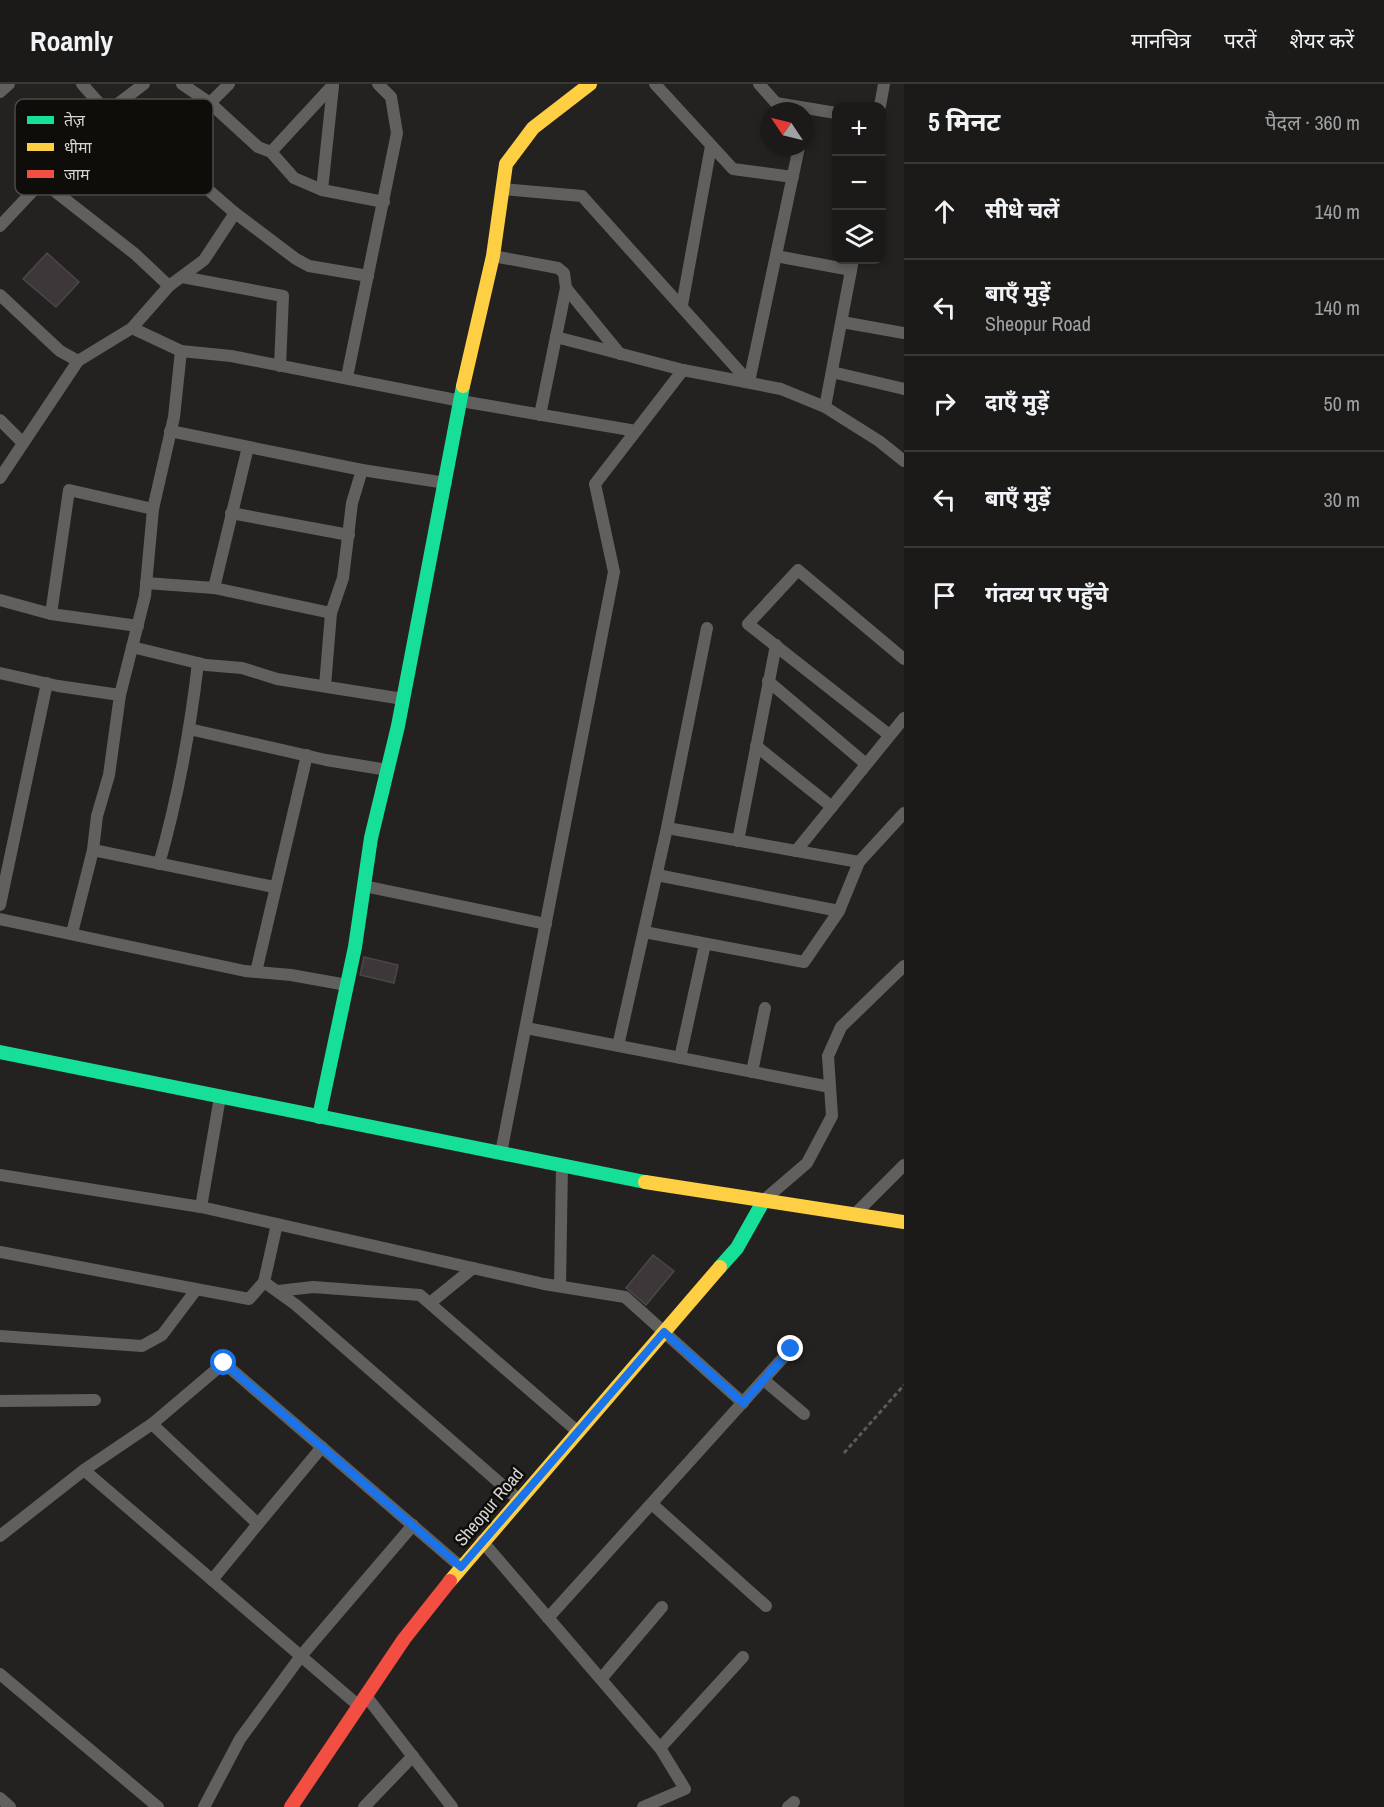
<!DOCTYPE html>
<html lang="hi">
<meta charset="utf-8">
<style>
body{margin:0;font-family:"Archivo Narrow","Noto Sans Devanagari",sans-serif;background:#282725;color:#f1f3f6}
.controls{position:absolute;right:18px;top:18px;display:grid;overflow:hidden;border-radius:12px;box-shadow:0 3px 9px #0003}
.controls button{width:54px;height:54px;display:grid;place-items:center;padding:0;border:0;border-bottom:2px solid #393837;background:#1b1a18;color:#f1f3f6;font:30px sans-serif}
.compass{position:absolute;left:760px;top:18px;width:54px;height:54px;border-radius:50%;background:#1b1a18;box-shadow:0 3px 9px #0003;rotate:305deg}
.stop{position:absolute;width:18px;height:18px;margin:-14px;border:4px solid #1a73e8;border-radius:50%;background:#fff}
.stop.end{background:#1a73e8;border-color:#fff;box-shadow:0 2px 6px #0008}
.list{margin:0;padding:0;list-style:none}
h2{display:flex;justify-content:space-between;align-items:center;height:78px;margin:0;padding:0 24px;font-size:26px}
h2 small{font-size:20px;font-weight:400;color:#a0a1a2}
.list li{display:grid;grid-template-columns:39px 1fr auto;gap:18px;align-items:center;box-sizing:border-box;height:96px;padding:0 24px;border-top:2px solid #393837}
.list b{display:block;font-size:22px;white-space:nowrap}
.list p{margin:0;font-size:20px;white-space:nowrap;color:#a0a1a2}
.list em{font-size:20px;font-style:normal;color:#a0a1a2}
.icon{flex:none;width:33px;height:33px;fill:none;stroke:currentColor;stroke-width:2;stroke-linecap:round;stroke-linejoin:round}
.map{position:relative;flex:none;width:904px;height:1723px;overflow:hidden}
header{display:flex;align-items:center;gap:36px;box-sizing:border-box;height:84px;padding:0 30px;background:#1b1a18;border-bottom:2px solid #393837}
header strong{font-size:28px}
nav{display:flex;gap:33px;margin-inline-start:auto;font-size:21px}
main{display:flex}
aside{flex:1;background:#1b1a18}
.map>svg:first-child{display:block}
.building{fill:#3e373a;stroke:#494747;stroke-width:1.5}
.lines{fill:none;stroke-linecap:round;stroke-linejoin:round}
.path{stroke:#5c5b5a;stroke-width:3;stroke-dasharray:4.5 3;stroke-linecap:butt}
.street{stroke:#61605e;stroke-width:12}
.fast{stroke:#16e098;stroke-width:14}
.slow{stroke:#ffcf43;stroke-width:14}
.jam{stroke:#f24e42;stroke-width:14}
.route{stroke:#1a73e8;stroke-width:8}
.labels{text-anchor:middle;stroke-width:5;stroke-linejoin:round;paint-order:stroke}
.street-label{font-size:18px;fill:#d8d6d3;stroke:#0e0d0a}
.key{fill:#0e0d0a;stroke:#4b4946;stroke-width:1.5}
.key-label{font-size:16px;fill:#d8d6d3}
</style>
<header>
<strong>Roamly</strong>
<nav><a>मानचित्र</a><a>परतें</a><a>शेयर करें</a></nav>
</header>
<main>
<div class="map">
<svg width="904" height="1723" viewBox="0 0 904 1723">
<rect width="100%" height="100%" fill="#242220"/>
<!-- building -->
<g class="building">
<polygon points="47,169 79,198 56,223 23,195"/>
<polygon points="364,873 398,881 394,899 360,891"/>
<polygon points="653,1171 674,1187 646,1221 626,1204"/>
</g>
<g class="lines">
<!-- path -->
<polyline class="path" points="844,1369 904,1301"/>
<!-- street -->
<g class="street">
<polyline points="82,0 107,28 169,72 235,129 296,175 309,182 368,192"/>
<polyline points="182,0 210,19 258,63 271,68 294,94 322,106 384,118"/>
<polyline points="655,0 733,85 793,93"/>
<polyline points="759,0 776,19 836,29"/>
<polyline points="0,8 9,0"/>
<polyline points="210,19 229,0"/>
<polyline points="880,22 884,0"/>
<polyline points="271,68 333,1"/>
<polyline points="43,98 135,170 169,202"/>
<polyline points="503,105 582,112 749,298"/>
<polyline points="322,106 333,2"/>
<polyline points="0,142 107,28 144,0"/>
<polyline points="493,172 558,184 564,189 566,204 540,331"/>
<polyline points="776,172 851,186"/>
<polyline points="182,193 283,212 280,282"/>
<polyline points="566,204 620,270"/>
<polyline points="0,211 60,267 78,277"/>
<polyline points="682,221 711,62"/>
<polyline points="842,238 904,249"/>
<polyline points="132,244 181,267 231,272 461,317 636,347"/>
<polyline points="556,253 683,286 781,305 825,323 879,357 904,377"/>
<polyline points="832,288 904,305"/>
<polyline points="347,293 397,49 391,13 378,0"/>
<polyline points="749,298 799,63"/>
<polyline points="825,323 853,176"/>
<polyline points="0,336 23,359"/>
<polyline points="170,347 362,386 446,399"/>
<polyline points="0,394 78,277 132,244 169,202 204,176 235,129"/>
<polyline points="231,429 349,451"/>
<polyline points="146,499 214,504 331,529"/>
<polyline points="214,504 248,363"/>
<polyline points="0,516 51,530 138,542"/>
<polyline points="51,530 69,406 153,425"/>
<polyline points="132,563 206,581 242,584 277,595 403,615"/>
<polyline points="0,589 58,602 120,611"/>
<polyline points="768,597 866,680"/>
<polyline points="325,602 331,529 343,494 352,419 362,386"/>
<polyline points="189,645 326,676 388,686"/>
<polyline points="888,650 748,540 798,486 904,575"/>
<polyline points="756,662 832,723"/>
<polyline points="667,744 859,778"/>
<polyline points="738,757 776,561"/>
<polyline points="93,766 274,803"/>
<polyline points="796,767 904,634"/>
<path d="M159,780C178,714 190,647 198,579"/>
<polyline points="657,791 839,827"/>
<polyline points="364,802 546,840"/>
<polyline points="0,821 47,599"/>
<polyline points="0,835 245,887 291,891 347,901"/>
<polyline points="644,848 804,878 839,827 859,778 904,729"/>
<polyline points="72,849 93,766 97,732 109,691 120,611 145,512 153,425 174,333 181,267"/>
<polyline points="256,888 307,671"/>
<polyline points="526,944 830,1003"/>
<polyline points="618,962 667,744 707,544"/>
<polyline points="680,974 705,860"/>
<polyline points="752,988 765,924"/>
<polyline points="501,1069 614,488 595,400 683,286"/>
<polyline points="0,1091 201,1123 544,1200 625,1213 743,1319"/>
<polyline points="764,1116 807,1079 832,1032 828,972 841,943 904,882"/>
<polyline points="201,1123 220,1013"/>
<polyline points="855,1130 904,1081"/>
<polyline points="277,1140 264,1198 296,1221 518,1415"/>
<polyline points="0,1168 249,1215 264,1198"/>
<polyline points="560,1202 562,1081"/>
<polyline points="278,1207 313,1203 420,1211 577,1347"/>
<polyline points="430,1219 473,1184"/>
<polyline points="0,1252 142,1262 162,1251 196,1206"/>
<polyline points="764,1296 804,1330"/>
<polyline points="0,1317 95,1316"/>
<polyline points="152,1340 258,1440 212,1496"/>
<polyline points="84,1386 359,1622"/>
<polyline points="652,1420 766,1522"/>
<polyline points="258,1440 322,1363"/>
<polyline points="0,1452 84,1386 152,1340 224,1279 461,1483"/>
<polyline points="482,1457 660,1664 685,1705 643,1723"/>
<polyline points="548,1534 791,1265"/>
<polyline points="0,1590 158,1723"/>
<polyline points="601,1595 662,1523"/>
<polyline points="366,1612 452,1723"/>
<polyline points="660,1664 743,1573"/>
<polyline points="0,1714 10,1723"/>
<polyline points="204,1723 240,1655 301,1572 413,1441"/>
<polyline points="364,1723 413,1672"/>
<polyline points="788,1723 794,1718"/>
</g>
<!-- fast -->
<g class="fast">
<polyline points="0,968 645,1098"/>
<polyline points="319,1033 355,863 371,754 398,642 463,302"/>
<polyline points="720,1183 737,1164 764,1116"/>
</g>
<!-- slow -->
<g class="slow">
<polyline points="463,302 493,172 506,80 533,44 590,0"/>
<polyline points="645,1098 904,1138"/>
<polyline points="450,1497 720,1183"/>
</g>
<!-- jam -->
<polyline class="jam" points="291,1723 404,1555 450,1497"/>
</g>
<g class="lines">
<!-- route -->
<polyline class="route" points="224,1279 461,1483 664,1248 743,1319 791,1265"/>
</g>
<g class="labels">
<!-- street labels -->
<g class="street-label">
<text transform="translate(489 1423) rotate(-50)" y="6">Sheopur Road</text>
</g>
</g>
<!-- legend -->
<rect x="15" y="15" width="198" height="96" rx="9" class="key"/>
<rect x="27" y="32" width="27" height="8" fill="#16e098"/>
<rect x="27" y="59" width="27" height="8" fill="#ffcf43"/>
<rect x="27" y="86" width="27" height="8" fill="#f24e42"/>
<g class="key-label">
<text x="64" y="42">तेज़</text>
<text x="64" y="69">धीमा</text>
<text x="64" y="96">जाम</text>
</g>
</svg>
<div class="controls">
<button>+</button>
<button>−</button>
<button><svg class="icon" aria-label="layers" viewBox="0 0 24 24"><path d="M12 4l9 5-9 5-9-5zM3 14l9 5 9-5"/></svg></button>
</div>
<svg class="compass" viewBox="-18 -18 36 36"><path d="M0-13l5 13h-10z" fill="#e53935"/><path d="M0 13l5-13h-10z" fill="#a0a1a2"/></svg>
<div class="stop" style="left:224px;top:1279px"></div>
<div class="stop end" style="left:791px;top:1265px"></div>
</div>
<aside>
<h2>5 मिनट<small>पैदल · 360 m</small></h2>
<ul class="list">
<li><svg class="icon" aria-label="ahead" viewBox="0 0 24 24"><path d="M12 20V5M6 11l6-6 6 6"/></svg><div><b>सीधे चलें</b></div><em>140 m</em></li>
<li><svg class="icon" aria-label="left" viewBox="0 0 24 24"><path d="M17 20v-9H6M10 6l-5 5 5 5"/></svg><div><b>बाएँ मुड़ें</b><p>Sheopur Road</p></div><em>140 m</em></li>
<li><svg class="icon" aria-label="right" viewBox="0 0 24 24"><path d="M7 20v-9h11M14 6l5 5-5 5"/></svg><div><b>दाएँ मुड़ें</b></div><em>50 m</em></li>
<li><svg class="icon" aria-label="left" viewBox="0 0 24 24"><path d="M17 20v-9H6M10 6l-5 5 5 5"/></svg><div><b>बाएँ मुड़ें</b></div><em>30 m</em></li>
<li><svg class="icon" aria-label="arrive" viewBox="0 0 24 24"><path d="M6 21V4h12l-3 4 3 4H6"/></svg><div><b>गंतव्य पर पहुँचे</b></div></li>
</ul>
</aside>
</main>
